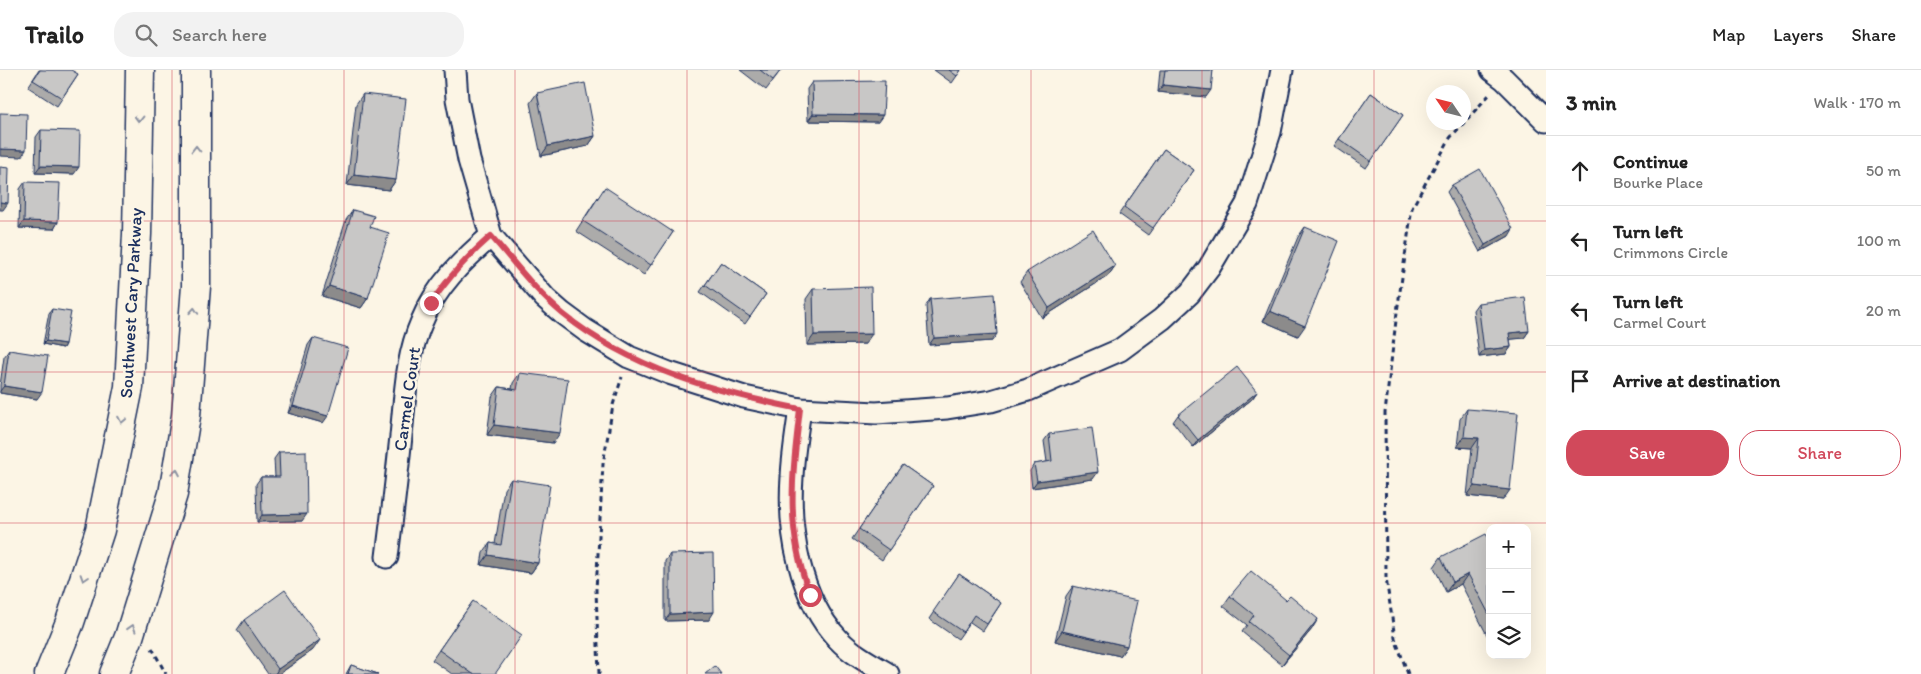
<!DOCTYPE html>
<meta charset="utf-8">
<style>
body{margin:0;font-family:Itim,sans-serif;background:#f2f2f2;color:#222}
.controls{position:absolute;right:15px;bottom:15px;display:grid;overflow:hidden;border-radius:10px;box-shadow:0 5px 20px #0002}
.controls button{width:45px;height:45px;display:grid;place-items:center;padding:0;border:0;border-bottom:1px solid #e0e0e0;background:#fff;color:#222;font:25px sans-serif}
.compass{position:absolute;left:1426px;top:15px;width:45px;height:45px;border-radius:50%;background:#fff;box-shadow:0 5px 20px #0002;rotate:305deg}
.stop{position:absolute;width:15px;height:15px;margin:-11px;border:4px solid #d1495b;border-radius:50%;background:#fff}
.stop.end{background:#d1495b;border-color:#fff;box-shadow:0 1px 5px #0008}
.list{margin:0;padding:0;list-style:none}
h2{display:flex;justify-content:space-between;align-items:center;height:65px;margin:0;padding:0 20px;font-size:21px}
h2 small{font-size:16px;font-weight:400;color:#767676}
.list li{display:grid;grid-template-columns:32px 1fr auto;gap:15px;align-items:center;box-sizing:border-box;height:70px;padding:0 20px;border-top:1px solid #e0e0e0}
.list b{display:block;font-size:19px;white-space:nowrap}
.list p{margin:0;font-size:16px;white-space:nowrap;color:#767676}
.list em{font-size:16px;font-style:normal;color:#767676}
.actions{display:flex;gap:10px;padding:15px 20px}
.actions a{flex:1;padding:11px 0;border:1px solid #d1495b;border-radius:20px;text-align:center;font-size:18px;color:#d1495b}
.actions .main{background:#d1495b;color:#fff}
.icon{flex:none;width:28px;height:28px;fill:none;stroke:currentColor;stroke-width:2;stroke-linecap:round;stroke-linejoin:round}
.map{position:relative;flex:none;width:1546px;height:604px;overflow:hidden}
header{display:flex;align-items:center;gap:30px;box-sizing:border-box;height:70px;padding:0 25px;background:#fff;border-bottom:1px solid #e0e0e0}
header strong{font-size:24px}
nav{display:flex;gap:28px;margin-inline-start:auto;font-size:18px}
.search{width:350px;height:45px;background:#f2f2f2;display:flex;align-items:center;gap:12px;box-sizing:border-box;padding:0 18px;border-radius:20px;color:#767676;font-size:19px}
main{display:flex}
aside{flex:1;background:#fff}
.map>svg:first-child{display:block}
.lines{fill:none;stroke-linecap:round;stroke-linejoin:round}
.minor-casing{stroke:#1b2f5e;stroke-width:25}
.primary-casing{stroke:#1b2f5e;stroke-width:31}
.path{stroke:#1b2f5e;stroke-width:3;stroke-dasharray:5 4;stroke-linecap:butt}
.minor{stroke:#fcf5e5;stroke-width:21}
.primary{stroke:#fcf5e5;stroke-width:28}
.wall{fill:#acabaa;stroke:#1b2f5e}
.shaded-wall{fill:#8c8b8b;stroke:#1b2f5e}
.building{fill:#c8c7c6;stroke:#1b2f5e}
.oneway{stroke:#8c92a2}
.route{stroke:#d1495b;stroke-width:6}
.grid{fill:none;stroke:#d1495b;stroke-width:1;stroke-opacity:0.55}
.labels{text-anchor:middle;stroke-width:5;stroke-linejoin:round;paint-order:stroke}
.street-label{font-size:18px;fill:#1b2f5e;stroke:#fcf5e5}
</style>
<header>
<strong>Trailo</strong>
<div class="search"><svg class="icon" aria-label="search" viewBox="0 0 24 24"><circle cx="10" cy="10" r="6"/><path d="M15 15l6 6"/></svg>Search here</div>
<nav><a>Map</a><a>Layers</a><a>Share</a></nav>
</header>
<main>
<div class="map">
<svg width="1546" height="604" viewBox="0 0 1546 604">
<rect width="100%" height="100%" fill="#fcf5e5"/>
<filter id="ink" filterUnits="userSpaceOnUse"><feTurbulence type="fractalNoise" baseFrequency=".02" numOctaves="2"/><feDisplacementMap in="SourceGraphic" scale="10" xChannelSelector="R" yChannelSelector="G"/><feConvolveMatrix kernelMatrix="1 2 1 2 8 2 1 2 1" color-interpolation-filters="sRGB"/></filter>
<g filter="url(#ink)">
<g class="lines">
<!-- minor casing -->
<g class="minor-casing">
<g id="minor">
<polyline points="455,0 457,29 469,90 491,166 545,228 562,243 585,260 629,287 669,303 744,327 800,339 876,343 947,338 991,331 1028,320 1120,280 1162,249 1190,223 1209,198 1247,134 1270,62 1282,0"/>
<polyline points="1492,0 1504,9 1546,51"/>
<path d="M800,339C797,361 793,384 792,407C788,461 800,529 838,569C852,584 871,594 888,604"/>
<path d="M387,487C392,447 397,406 401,366C405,328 406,287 422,251C436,216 463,190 491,166"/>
</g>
</g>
<!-- primary casing -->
<g class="primary-casing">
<g id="primary">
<polyline points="49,604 70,552 100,460 129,317 137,164 140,0"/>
<polyline points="114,604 129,567 173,424 186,346 196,216 196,0"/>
</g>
</g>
<!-- path -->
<g class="path">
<polyline points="152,578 166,604"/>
<polyline points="599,604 596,520 603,394 613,335 622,307"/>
<polyline points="1408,604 1395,568 1386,508 1385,343 1397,242 1412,138 1450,68 1490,24"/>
</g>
<!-- minor -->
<use href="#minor" class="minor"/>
<!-- primary -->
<use href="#primary" class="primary"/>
</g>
<!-- wall -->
<g class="wall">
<polygon points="39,0 78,4 57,36 28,17"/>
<polygon points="740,0 781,0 766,20"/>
<polygon points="934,0 961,0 952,13"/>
<polygon points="1160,0 1213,0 1206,27 1158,22"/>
<polygon points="812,12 878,52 808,51 807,19"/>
<polygon points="537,23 595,66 588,76 541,86 530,33"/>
<polygon points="1371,23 1403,45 1366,98 1334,76"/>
<polygon points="363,24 396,110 389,120 347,115 356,34"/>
<polygon points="41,60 74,104 35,103 36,67"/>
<polygon points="1164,79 1194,100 1148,165 1119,144"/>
<polygon points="25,112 58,152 54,159 19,158 20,119"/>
<polygon points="1452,115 1509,166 1480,182 1447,122"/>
<polygon points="598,127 673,162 644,205 576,161"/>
<polygon points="353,140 370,157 368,228 361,238 322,226 346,150"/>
<polygon points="1305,157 1298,266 1263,251 1298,167"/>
<polygon points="721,192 766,224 745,254 700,222"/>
<polygon points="1115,196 1108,206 1042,248 1020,212 1027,202"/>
<polygon points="813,219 865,274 807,275 806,229"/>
<polygon points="930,229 992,271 929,275 926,236"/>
<polygon points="1478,233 1529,261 1524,268 1510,269 1511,277 1506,284 1479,287 1473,240"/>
<polygon points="52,239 65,274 63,278 43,274 49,243"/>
<polygon points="313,268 323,353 288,343 308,275"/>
<polygon points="9,280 37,329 0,323 0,315 4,287"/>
<polygon points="520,303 553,373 487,365 492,327 499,317 512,319 513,313"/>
<polygon points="1257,322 1252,329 1193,377 1173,352 1178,345"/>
<polygon points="1467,339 1503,430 1467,426 1472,378 1457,377 1460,349"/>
<polygon points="1049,364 1093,409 1032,418 1030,401 1034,394 1047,392 1044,371"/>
<polygon points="279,382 302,451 257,452 256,414 261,407 275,407 274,389"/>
<polygon points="903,395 933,416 882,490 852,469"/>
<polygon points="511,409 538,493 531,503 481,495 483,483 490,473 495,474 504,419"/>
<polygon points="1490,471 1490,569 1489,569 1461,514 1446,522 1434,497 1441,487"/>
<polygon points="670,484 709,550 665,551 665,491"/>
<polygon points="959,504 1001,533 983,561 970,552 958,569 929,549"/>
<polygon points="1073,516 1127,576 1120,586 1055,571 1066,526"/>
<polygon points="1230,526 1286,530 1312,559 1282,595 1242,562 1247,555 1223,536"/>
<polygon points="473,531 495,604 452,604 432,590"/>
<polygon points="244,550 313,580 279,604 268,604 237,560"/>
<polygon points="351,595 378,604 346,604"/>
</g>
<!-- shaded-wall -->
<g class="shaded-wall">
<polygon points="1163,15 1211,20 1206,27 1158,22"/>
<polygon points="813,44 883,45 878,52 808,51"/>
<polygon points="595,66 588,76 541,86 548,76"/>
<polygon points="0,79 26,80 21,87 0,86"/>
<polygon points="40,96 79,97 74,104 35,103"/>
<polygon points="354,105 396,110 389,120 347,115"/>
<polygon points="0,132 8,133 3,140 0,140"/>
<polygon points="24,151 58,152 54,159 19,158"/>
<polygon points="1513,159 1509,166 1480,182 1485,175"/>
<polygon points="1115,196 1108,206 1042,248 1049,238"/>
<polygon points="329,216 368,228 361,238 322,226"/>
<polygon points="1270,241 1305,256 1298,266 1263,251"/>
<polygon points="1529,261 1524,268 1504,270 1509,263"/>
<polygon points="872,264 865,274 807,275 814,265"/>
<polygon points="997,264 992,271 929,275 934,268"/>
<polygon points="46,271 65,274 63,278 43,274"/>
<polygon points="1511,277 1506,284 1479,287 1484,280"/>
<polygon points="4,316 42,322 37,329 0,323 0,321"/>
<polygon points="1257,322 1252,329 1193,377 1198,370"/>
<polygon points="293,336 328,346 323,353 288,343"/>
<polygon points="494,355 560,363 553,373 487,365"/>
<polygon points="1464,367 1479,368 1472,378 1457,377"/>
<polygon points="1098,402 1093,409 1032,418 1037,411"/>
<polygon points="1474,416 1510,420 1503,430 1467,426"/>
<polygon points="307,444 302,451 257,452 262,445"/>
<polygon points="488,485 538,493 531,503 481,495"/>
<polygon points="1468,504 1461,514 1446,522 1453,512"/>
<polygon points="714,542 709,550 665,551 670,544"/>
<polygon points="1318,549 1312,559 1282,595 1289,585"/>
<polygon points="1062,561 1127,576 1120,586 1055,571"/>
<polygon points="320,570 313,580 279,604 275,604 278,599"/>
</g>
<!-- building -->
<g class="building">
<polygon points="40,0 71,0 78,4 62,28 33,10"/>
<polygon points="760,0 781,0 773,10"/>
<polygon points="949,0 961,0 957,6"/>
<polygon points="1165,0 1213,0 1211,20 1163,15"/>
<polygon points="885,11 883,45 813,44 812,12"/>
<polygon points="585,13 595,66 548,76 537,23"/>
<polygon points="1371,23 1403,45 1371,91 1339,69"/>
<polygon points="363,24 406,29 396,110 354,105"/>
<polygon points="0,43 27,44 26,80 0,79"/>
<polygon points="41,60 80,61 79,97 40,96"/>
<polygon points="1164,79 1194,100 1153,158 1124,137"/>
<polygon points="0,97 9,98 8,133 0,132"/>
<polygon points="1480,99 1513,159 1485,175 1452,115"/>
<polygon points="25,112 60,113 58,152 24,151"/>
<polygon points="605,117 673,162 651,195 583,151"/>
<polygon points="353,140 374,146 370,157 389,163 368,228 329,216"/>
<polygon points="1305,157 1339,171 1305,256 1270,241"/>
<polygon points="1093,160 1115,196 1049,238 1027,202"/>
<polygon points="721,192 766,224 750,247 705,215"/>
<polygon points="871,217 872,264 814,265 813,219"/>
<polygon points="994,224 997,264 934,268 930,229"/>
<polygon points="1525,227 1529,261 1509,263 1511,277 1484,280 1478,233"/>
<polygon points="52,239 71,242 65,274 46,271"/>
<polygon points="313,268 348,278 328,346 293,336"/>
<polygon points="9,280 48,286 42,322 4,316"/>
<polygon points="1237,297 1257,322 1198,370 1178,345"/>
<polygon points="520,303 568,309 560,363 494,355 499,317 517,320"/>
<polygon points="1467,339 1518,343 1510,420 1474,416 1479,368 1464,367"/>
<polygon points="1092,358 1098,402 1037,411 1034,394 1052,391 1049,364"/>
<polygon points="306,381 307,444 262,445 261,407 280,407 279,382"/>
<polygon points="903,395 933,416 889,480 859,459"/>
<polygon points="511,409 550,415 538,493 488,485 490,473 501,475"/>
<polygon points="1486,464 1490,471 1490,546 1468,504 1453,512 1441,487"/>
<polygon points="713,483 714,542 670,544 670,484"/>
<polygon points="1251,501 1286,530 1290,526 1318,549 1289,585 1249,552 1254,545 1230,526"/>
<polygon points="959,504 1001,533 987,554 974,545 963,562 933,542"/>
<polygon points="1073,516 1137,531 1127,576 1062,561"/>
<polygon points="285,520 320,570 278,599 244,550"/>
<polygon points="473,531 522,565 495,604 473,604 439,580"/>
<polygon points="351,595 378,604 348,604"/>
<polygon points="715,596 721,604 705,604"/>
</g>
<!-- one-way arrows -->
<defs><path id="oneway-chevron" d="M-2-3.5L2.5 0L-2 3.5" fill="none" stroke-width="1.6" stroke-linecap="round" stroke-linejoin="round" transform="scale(1.25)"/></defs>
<g class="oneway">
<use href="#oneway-chevron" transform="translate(139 49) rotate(91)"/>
<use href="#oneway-chevron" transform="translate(196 79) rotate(-90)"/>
<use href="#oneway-chevron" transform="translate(194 241) rotate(-86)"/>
<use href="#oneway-chevron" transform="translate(122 350) rotate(101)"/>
<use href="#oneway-chevron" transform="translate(176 402) rotate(-80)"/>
<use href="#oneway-chevron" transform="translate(84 508) rotate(108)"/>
<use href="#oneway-chevron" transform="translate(132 558) rotate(-73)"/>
</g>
</g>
<g class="lines" filter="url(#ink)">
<!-- route -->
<path class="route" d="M431,233C450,206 466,188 491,166C514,192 536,222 563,244C631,299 716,322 800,339C792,407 785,459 810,525"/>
</g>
<!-- grid -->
<path class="grid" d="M172,0V604M344,0V604M515,0V604M687,0V604M859,0V604M1031,0V604M1202,0V604M1374,0V604M0,151H1546M0,302H1546M0,453H1546"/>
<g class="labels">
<!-- street labels -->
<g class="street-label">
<text transform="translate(131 233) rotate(-87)" y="6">Southwest Cary Parkway</text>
<text transform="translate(407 329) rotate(-82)" y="6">Carmel Court</text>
</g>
</g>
</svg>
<div class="controls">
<button>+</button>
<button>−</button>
<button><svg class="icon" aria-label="layers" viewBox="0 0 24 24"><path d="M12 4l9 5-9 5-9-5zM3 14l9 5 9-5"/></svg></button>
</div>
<svg class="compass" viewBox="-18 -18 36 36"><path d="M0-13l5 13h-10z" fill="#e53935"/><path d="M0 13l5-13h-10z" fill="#767676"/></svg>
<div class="stop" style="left:810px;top:525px"></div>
<div class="stop end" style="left:431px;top:233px"></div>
</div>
<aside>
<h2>3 min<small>Walk · 170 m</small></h2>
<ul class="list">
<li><svg class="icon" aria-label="ahead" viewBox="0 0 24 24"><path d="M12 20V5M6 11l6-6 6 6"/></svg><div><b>Continue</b><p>Bourke Place</p></div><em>50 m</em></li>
<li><svg class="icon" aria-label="left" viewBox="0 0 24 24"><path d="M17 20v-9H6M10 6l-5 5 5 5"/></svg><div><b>Turn left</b><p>Crimmons Circle</p></div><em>100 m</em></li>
<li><svg class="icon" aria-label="left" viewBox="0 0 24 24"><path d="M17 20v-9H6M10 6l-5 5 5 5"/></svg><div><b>Turn left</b><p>Carmel Court</p></div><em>20 m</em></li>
<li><svg class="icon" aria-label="arrive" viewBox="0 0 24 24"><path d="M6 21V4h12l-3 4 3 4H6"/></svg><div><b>Arrive at destination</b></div></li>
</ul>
<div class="actions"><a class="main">Save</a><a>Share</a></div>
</aside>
</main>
